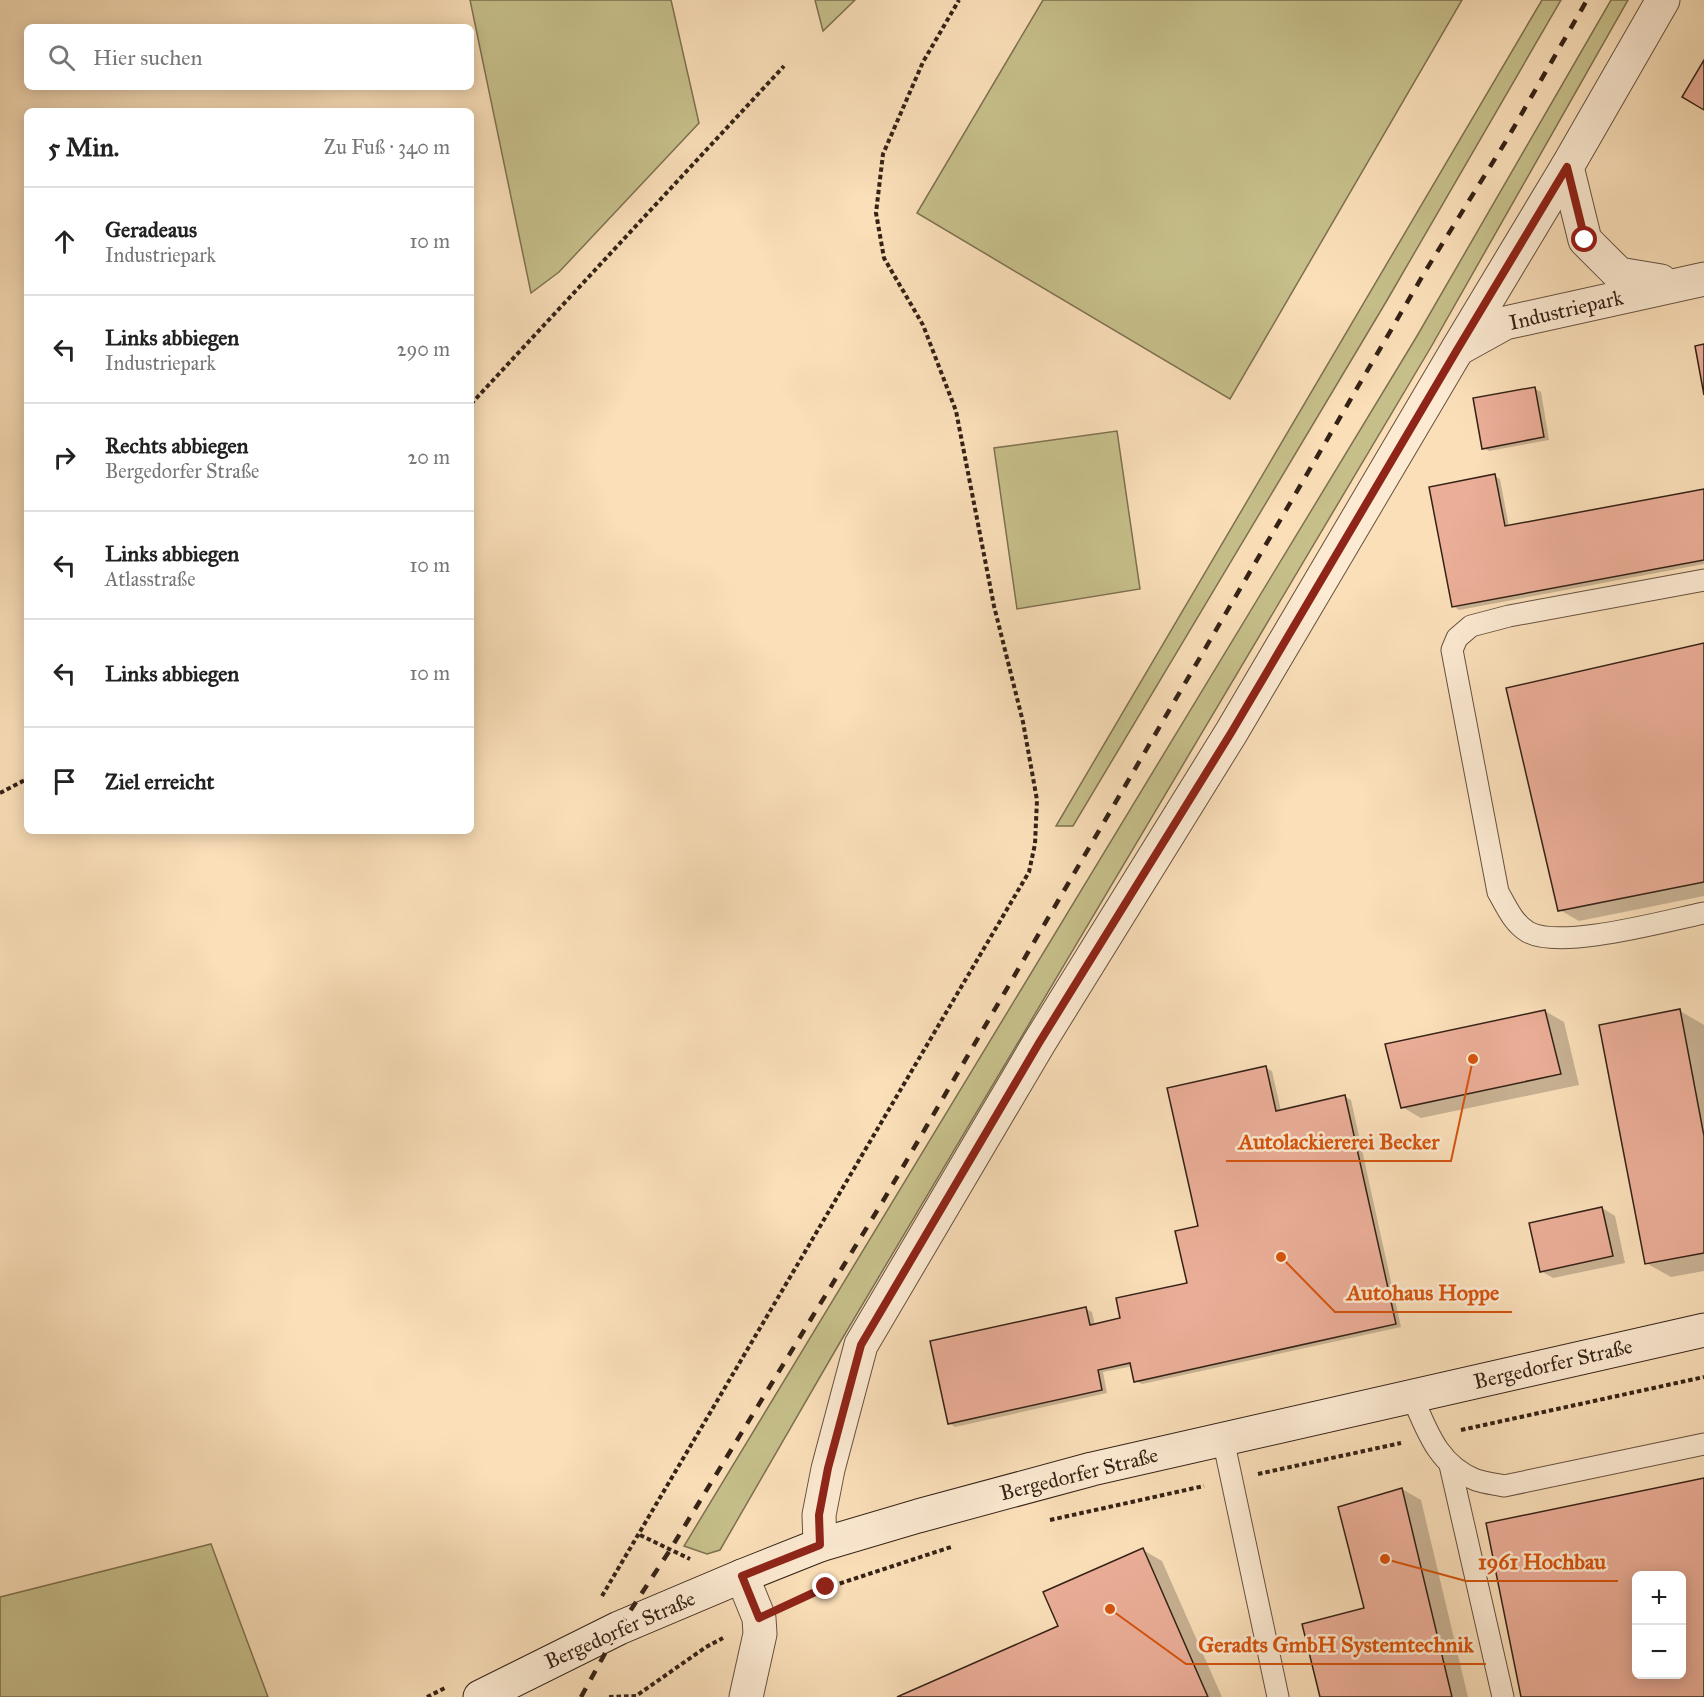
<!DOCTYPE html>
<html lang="de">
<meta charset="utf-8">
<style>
body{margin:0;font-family:"IM FELL Great Primer",serif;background:#f6f6f6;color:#222}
.controls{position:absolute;right:18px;bottom:18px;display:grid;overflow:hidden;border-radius:9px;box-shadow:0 3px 15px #0003}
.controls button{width:54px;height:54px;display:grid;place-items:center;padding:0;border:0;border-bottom:2px solid #e0e0e0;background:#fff;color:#222;font:30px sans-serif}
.stop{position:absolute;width:18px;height:18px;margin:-14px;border:4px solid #8f2418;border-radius:50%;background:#fff}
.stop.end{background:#8f2418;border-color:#fff;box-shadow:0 2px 6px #0008}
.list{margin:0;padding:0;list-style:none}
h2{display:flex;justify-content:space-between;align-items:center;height:78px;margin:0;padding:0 24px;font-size:26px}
h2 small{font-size:20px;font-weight:400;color:#767676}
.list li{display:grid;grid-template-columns:39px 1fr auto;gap:18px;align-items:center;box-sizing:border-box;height:108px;padding:0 24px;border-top:2px solid #e0e0e0}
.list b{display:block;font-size:22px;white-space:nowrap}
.list p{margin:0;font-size:20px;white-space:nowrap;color:#767676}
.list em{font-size:20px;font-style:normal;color:#767676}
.icon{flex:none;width:33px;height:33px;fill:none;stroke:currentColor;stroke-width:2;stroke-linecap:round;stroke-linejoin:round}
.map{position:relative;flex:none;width:1704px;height:1697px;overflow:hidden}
.search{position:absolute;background:#fff;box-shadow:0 3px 15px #0003;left:24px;top:24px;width:450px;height:66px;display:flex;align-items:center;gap:15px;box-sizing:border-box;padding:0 21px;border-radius:9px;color:#767676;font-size:22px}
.panel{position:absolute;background:#fff;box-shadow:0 3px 15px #0003;left:24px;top:108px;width:450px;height:726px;border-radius:9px}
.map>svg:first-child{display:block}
.green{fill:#c6bf8a;stroke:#7e7050;stroke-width:1.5}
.shadow{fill:#0003;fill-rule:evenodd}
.building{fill:#ebae98;stroke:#352216;stroke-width:1.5;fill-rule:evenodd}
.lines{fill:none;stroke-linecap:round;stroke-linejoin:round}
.lane-casing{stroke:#66513f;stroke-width:23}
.street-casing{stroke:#66513f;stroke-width:35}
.secondary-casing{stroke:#352216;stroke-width:35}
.path{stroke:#352216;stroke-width:4;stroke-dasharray:4.5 3;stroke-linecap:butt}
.lane{stroke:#fcead2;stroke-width:21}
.street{stroke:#fcead2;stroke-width:33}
.secondary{stroke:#fcead2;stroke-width:33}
.rail{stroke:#352216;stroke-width:4.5;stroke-dasharray:10 10;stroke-linecap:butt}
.route{stroke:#8f2418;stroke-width:8}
.labels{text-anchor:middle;stroke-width:5;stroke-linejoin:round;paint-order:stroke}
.street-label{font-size:21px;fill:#352216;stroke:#fcead2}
.leader{fill:none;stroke:#d6540d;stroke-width:2}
.callout-dot{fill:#d6540d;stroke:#fcead2;stroke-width:2}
.callout-label{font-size:22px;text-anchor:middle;font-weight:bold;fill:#d6540d;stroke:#fcead2;stroke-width:5;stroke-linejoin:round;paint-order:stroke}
</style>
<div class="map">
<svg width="1704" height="1697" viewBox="0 0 1704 1697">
<rect width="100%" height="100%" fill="#fadfb9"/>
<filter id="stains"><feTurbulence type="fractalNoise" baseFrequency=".00333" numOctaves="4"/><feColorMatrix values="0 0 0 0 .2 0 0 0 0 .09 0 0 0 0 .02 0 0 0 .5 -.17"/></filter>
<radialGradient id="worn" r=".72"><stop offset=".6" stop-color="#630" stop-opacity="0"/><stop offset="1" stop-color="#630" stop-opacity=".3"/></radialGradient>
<!-- green -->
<g class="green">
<polygon points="470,0 671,0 699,123 559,272 531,293"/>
<polygon points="815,0 855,0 823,31"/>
<polygon points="1043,0 1462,0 1230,399 917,213"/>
<polygon points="1542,0 1561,0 1386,302 1073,826 1056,826"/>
<polygon points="1611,0 1628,0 1431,347 839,1344 720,1550 707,1554 684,1546 1417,336"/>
<polygon points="1117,431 1140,589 1017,609 994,448"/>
<polygon points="211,1544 268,1697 0,1697 0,1597"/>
</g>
<!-- shadow -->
<g class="shadow">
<polygon points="1535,389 1541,392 1549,440 1489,451 1484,448"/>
<polygon points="1494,476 1500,479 1509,527 1704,491 1704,564 1459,610 1453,606"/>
<polygon points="1704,645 1704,896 1579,921 1560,910"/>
<polygon points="1545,1011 1564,1022 1579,1085 1421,1118 1402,1107"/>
<polygon points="1680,1011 1704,1025 1704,1271 1671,1277 1646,1263"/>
<polygon points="1266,1068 1272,1071 1281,1111 1345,1097 1351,1100 1401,1327 1142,1384 1136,1381 1133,1366 1103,1372 1107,1393 955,1427 949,1423 1086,1309 1092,1312 1095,1326 1122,1320 1189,1284 1200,1227"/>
<polygon points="1602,1208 1615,1216 1625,1263 1553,1278 1541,1271"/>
<path d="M1704,1480V1697H1523ZM1636,1576H1682V1674H1636Z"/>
<polygon points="1402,1489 1421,1500 1468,1697 1322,1697 1365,1609"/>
<polygon points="1143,1550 1162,1561 1222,1697 901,1697 1060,1627"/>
</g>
<!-- building -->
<g class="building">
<polygon points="1704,60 1704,110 1682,97"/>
<polygon points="1704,344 1704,395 1695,346"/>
<polygon points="1535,387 1544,437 1482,449 1473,398"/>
<polygon points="1495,474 1505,526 1704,489 1704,560 1452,607 1429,487"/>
<polygon points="1704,643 1704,882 1558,911 1506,688"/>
<polygon points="1680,1009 1704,1136 1704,1253 1645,1264 1599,1025"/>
<polygon points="1545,1010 1561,1074 1401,1108 1385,1044"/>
<polygon points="1266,1066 1276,1111 1345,1095 1396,1324 1134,1382 1130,1363 1098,1370 1102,1390 948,1424 930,1341 1086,1307 1090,1325 1120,1318 1116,1298 1187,1283 1175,1231 1198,1226 1167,1088"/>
<polygon points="1602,1207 1613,1256 1540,1272 1529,1223"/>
<path d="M1704,1478V1697H1521L1486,1523ZM1636,1576H1682V1674H1636Z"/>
<polygon points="1402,1488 1452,1697 1320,1697 1302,1624 1364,1608 1338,1507"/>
<polygon points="1143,1548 1208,1697 897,1697 1058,1626 1043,1592"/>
</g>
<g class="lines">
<!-- lane casing -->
<g class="lane-casing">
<g id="lane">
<path d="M1704,580L1509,616L1471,626L1457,638L1452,650L1498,892C1506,906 1513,923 1528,932C1561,950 1665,921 1704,913"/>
<path d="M1412,1396C1427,1431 1438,1465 1476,1480C1485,1483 1495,1484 1504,1486L1704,1444"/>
<polyline points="1223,1439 1278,1697"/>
<polyline points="1450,1465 1503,1697"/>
</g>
</g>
<!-- street casing -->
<g class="street-casing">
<g id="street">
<polyline points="1567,167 1585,240 1619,274 1661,281"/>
<polyline points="1458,349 1505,323 1704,279"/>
<polyline points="820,1545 819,1515 828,1469 861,1345 1039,1043 1231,733 1457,350 1567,167 1663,0"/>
<polyline points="742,1576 759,1618 760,1634 746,1697"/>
</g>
</g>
<!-- secondary casing -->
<g class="secondary-casing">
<polyline id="secondary" points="480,1697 619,1628 742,1576 820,1545 918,1516 1092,1469 1704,1330"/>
</g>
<!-- path -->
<g class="path">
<polyline points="471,404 784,66"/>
<polyline points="0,793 27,779"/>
<polyline points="1461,1430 1704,1377"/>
<polyline points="1258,1474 1401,1443"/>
<polyline points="1050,1520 1204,1486"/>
<polyline points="640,1535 690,1559"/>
<polyline points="602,1596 1029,872 1035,844 1037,800 1023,722 994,606 956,411 923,325 884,258 876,213 883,154 923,62 959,0"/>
<polyline points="791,1603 826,1588 951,1547"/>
<polyline points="427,1697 445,1688"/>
<polyline points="609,1697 636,1696 706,1647 723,1638"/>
</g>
<!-- lane -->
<use href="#lane" class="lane"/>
<!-- street -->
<use href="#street" class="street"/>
<!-- secondary -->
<use href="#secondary" class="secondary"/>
<!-- rail -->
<polyline class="rail" points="581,1697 619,1628 670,1550 883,1201 1426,270 1506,141 1587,0"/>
</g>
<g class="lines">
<!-- route -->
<polyline class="route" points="826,1587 759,1618 742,1576 820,1545 819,1515 828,1468 861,1345 1039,1043 1231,733 1457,350 1567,167 1585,240"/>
</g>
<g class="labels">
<!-- street labels -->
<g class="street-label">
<text transform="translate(1566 310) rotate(-13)" y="7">Industriepark</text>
<text transform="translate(1553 1364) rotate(-13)" y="7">Bergedorfer Straße</text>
<text transform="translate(1079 1474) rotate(-14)" y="7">Bergedorfer Straße</text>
<text transform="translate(620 1630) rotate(-24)" y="7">Bergedorfer Straße</text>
</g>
</g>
<!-- callouts -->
<path class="leader" d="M1473 1059L1451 1161H1226M1281 1257L1335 1312H1512M1385 1559L1466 1581H1618M1110 1609L1186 1664H1486"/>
<g class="callout-dot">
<circle cx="1473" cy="1059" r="6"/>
<circle cx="1281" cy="1257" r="6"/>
<circle cx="1385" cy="1559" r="6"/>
<circle cx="1110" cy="1609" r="6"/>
</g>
<g class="callout-label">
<text x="1339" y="1149">Autolackiererei Becker</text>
<text x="1423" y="1300">Autohaus Hoppe</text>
<text x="1542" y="1569">1961 Hochbau</text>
<text x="1336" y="1652">Geradts GmbH Systemtechnik</text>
</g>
<rect width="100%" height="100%" filter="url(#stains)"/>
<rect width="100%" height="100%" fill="url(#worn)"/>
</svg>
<div class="controls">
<button>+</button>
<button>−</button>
</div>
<div class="stop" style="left:1585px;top:240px"></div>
<div class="stop end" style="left:826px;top:1587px"></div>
<div class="search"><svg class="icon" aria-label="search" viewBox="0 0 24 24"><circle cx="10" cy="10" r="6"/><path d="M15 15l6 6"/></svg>Hier suchen</div>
<section class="panel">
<h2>5 Min.<small>Zu Fuß · 340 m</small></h2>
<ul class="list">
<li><svg class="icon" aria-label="ahead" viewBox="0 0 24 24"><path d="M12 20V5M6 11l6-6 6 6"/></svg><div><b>Geradeaus</b><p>Industriepark</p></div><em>10 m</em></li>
<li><svg class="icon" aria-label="left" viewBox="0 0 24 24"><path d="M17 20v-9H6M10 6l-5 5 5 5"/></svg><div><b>Links abbiegen</b><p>Industriepark</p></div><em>290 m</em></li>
<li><svg class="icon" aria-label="right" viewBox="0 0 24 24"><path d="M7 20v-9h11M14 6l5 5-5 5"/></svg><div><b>Rechts abbiegen</b><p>Bergedorfer Straße</p></div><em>20 m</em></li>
<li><svg class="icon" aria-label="left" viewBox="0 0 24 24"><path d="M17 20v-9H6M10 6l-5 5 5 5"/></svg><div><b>Links abbiegen</b><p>Atlasstraße</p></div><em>10 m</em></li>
<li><svg class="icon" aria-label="left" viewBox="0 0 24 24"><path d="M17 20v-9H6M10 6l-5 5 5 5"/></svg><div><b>Links abbiegen</b></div><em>10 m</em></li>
<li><svg class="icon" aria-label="arrive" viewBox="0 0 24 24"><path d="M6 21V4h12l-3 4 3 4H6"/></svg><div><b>Ziel erreicht</b></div></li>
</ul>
</section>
</div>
